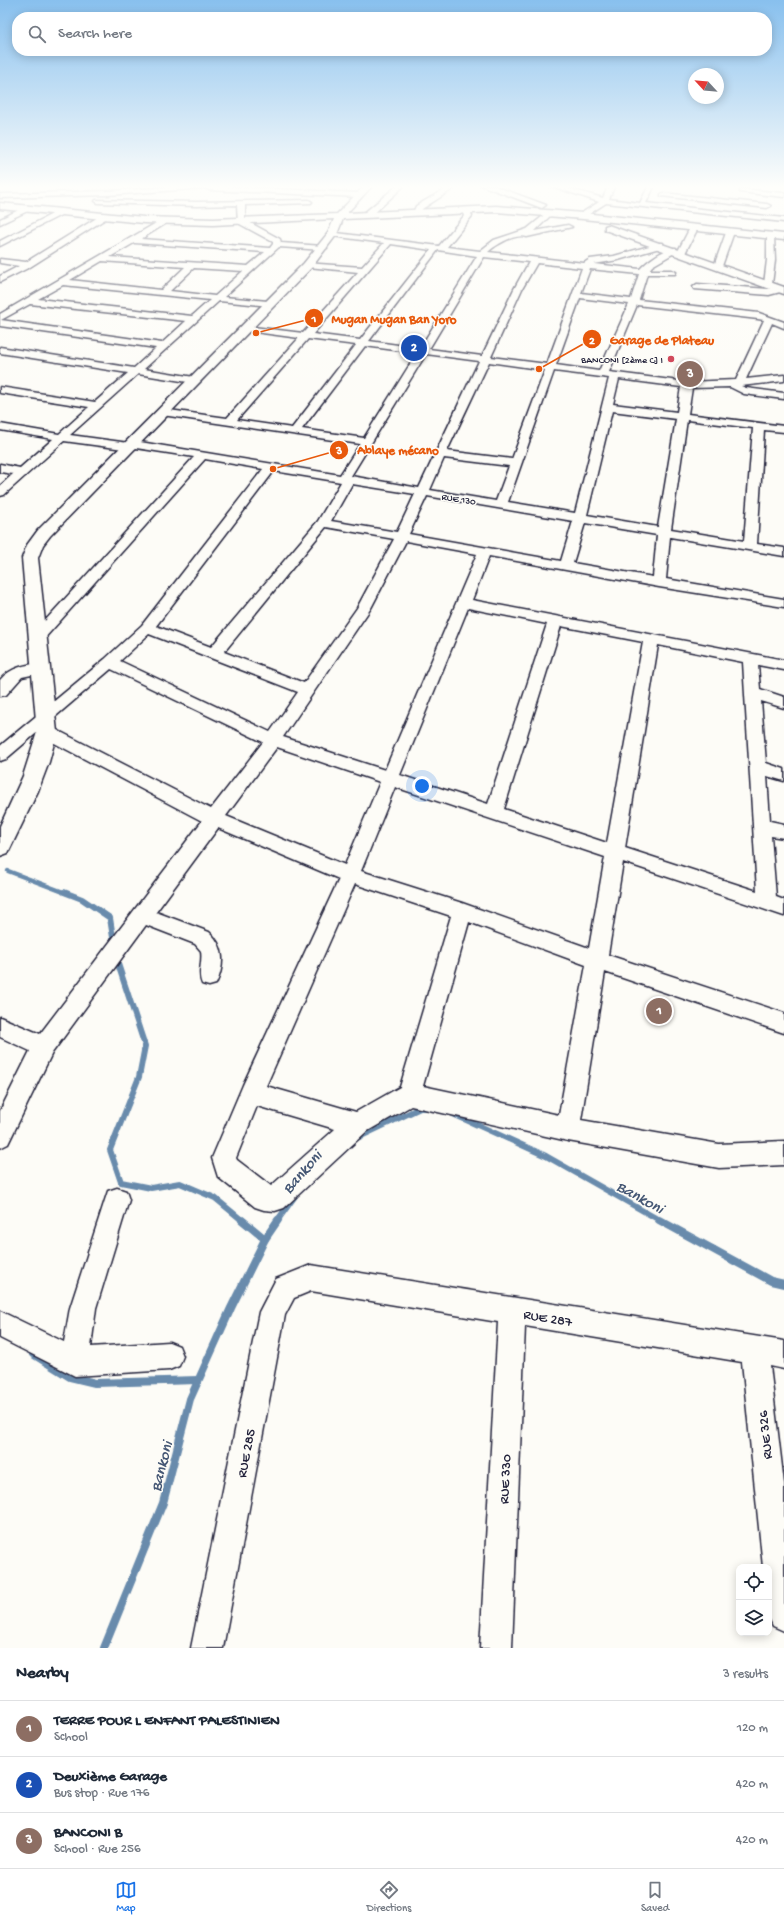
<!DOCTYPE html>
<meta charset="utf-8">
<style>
body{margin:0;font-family:"Gochi Hand",sans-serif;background:#f2f2f3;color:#1f2937}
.controls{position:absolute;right:12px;bottom:12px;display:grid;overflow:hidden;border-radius:8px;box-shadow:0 2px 10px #0003}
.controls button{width:36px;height:36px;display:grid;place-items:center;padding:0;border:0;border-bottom:1px solid #e0e1e3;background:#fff;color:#1f2937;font:20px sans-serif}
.compass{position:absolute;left:688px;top:68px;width:36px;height:36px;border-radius:50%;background:#fff;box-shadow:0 2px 10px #0003;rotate:296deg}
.you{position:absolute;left:422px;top:786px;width:14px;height:14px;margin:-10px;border:3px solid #fff;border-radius:50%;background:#1a73e8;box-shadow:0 0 0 6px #1a73e833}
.badge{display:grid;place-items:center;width:26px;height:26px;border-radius:50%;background:#1a73e8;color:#fff;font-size:13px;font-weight:700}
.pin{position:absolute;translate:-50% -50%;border:2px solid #fff;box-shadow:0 1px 4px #0006}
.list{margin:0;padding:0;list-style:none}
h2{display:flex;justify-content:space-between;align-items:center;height:52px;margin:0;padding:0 16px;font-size:17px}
h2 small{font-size:13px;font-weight:400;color:#747a83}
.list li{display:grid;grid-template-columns:26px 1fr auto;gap:12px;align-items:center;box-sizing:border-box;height:56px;padding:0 16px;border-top:1px solid #e0e1e3}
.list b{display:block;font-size:15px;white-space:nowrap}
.list p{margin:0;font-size:13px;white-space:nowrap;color:#747a83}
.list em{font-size:13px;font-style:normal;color:#747a83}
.icon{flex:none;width:22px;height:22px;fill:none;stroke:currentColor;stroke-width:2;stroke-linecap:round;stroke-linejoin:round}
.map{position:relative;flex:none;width:784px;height:1648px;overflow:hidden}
.search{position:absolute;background:#fff;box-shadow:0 2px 10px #0003;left:12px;right:12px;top:12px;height:44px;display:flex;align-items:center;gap:10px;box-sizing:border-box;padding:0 14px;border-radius:16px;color:#747a83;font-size:15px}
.sheet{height:220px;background:#fff}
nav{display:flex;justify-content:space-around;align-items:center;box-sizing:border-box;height:56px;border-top:1px solid #e0e1e3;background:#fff;font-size:11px;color:#747a83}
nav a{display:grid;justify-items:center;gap:2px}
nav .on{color:#1a73e8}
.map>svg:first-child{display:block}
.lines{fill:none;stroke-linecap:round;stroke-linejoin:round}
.stream-far2{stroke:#698bac;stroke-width:4.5}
.stream-far1{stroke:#698bac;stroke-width:6}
.stream{stroke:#698bac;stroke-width:8}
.street-casing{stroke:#22223b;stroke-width:3}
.secondary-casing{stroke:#22223b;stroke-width:3}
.street{fill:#fdfcf7;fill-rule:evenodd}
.secondary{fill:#fdfcf7;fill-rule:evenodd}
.poi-dot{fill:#d1495b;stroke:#fdfcf7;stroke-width:1.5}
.labels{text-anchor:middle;stroke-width:3;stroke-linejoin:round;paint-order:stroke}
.far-poi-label{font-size:10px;fill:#22223b;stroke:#fdfcf7;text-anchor:end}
.far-street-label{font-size:10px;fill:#22223b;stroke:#fdfcf7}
.near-street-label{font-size:14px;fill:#22223b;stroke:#fdfcf7}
.near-water-label{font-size:16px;font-style:italic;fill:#455774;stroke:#fdfcf7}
.leader{fill:none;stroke:#e8590c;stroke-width:1.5}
.callout-dot{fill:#e8590c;stroke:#fdfcf7;stroke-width:1.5}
.mark-label{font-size:12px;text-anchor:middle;font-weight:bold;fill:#fff}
.callout-label{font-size:13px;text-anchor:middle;font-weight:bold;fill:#e8590c;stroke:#fdfcf7;stroke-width:3;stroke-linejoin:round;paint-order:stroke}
</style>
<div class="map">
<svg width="784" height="1648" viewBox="0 0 784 1648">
<rect width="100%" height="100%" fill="#fdfcf7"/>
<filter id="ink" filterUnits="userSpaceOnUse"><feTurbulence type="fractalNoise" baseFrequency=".025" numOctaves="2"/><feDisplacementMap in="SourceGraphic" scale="8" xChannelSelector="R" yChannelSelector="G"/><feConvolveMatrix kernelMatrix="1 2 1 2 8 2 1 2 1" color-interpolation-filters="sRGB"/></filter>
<g filter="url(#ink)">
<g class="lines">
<!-- stream-far2 -->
<polyline class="stream-far2" points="8,871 66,893"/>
<!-- stream-far1 -->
<g class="stream-far1">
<polyline points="64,892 82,899 110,918 114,944"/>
<polyline points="116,958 145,1046 139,1077 110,1150 121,1182 151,1188 180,1183 215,1198 243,1221"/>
<polyline points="453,1114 546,1156 661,1221"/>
<polyline points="357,1138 420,1108 426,1108"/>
<polyline points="277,1221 295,1196"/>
</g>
<!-- stream -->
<g class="stream">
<polyline points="242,1220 265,1239"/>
<polyline points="659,1220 771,1281 784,1284"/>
<polyline points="33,1354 70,1377 95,1383 198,1380"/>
<polyline points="104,1648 163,1503 190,1399 231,1308 265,1239 278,1220"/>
</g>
<!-- street casing -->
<g class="street-casing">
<g id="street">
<polygon points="201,185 359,193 362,195 359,197 209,190 206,188 108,195 0,198 0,194 108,191"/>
<polygon points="398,185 405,185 370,217 364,217 364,213"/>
<polygon points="452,185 459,185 422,209 420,215 414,215 413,213 416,206"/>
<polygon points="548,185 557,185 603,198 609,185 615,185 609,199 640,203 649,185 655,185 646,203 784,218 784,222 606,203 583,218 580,218 580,214 599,202"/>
<polygon points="742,189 784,193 784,197 740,192 740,190"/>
<polygon points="663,193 767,204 771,206 767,208 661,196 661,194"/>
<path d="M96,200L197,202L309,200L312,202L311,203L245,205V220L280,239L281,243L323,246L327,248L323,250L279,247L224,297L268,301L271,302V306L219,301L144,369L194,377L198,378L199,380L198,382L194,383L138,374L70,435L129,443L134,441L340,475L360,444L162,415L157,412L162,409L227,418L299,338L247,331L244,330L242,328L244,326L303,333L358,272L308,267L304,265L305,263L362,267L384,243L332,236L328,234L329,232L439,246L464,216L462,210L466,208L470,210L472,216L447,247L480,251L494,240L527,229L548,212L552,214L535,231L568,225L572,227L527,237C516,233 497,244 488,252L584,263L590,259L614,256L660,243H663V247L618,260L594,264L640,269C646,262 666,247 676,248V252L652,266L649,270H672L676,272L675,274H647L639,300L759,313L784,322V328L772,323L746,379L784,375V381L741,386L746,388L784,393V399L744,394L730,387L692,388L688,414L784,426V432L764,430L757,544L784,548V556L670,537L666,579L784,599V607L659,587L489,556L472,600L784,660V670L758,665L760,689L784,697V708L761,701L766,763L784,769V781L767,776L770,821L784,824V838L771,836L776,897L784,900V916L623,862L608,955L784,1013V1033L605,972L581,1120L719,1144L784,1141V1165L719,1168L568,1141L411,1106L366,1132L284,1208L275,1211L264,1210L255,1207L218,1177L212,1158L243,1085L339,879L218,828L156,912L209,932C225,946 225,965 216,984L209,986L202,984C197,973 203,963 201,951L195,944L146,925L52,1053L8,1144L0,1148V1111L30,1051L0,1037V1017L40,1034L202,821L41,736L39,732L40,730L6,759L0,761V746L105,659L142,625L263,469L205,459L43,640L38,642L33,640L31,637L33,634L194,457L136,448L131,450L64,441L4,495L0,496V486L13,474L0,472V464L20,468L53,439L0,430V424L59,434L89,407L0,393V387L95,402L128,373L0,353V347L134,368L156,348L0,326V314L163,219L170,221L141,239L270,248L273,244V242L238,223L237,205L197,206L98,203L95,201ZM134,243H135L265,252L248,266L110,257ZM391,244L431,250L360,340L313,334ZM438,250L477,256L420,348L369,341ZM484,257L529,262L514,289L482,356L429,349ZM102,261L185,267L161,290L70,280ZM537,263L582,268L547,364L491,357L522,289ZM194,268L243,271L215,296L170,291ZM590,269L639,274L631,299L581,293ZM63,285L210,300L192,316L38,299ZM580,298L629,304L599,371L556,365ZM30,304L186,321L162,343L1,320ZM637,305L758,319L764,320L736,380L687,382L609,372ZM308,339L356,345L292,428L237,420ZM365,346L417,353L364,438L302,429ZM426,354L479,361L419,488L351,476ZM489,362L545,370L512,459L447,451ZM554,371L609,378L575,513L508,502ZM619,379L681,387L677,412L613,404ZM612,411L676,419L658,527L587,515ZM687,420L753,428L744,541L671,529ZM444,458L509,466L496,501L430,490ZM274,471L341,482L318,521L211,647L156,626ZM352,484L415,494L397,532L331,521ZM427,496L573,521L561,561L409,534ZM585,523L657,535L653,577L573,563ZM326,527L394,539L357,608L304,683L224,652ZM406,541L477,554L385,770L283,737L371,608ZM468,608L547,624L488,804L400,775ZM561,626L643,642L607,843L504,809ZM149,634L298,692L270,732L120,661ZM658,645L743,662L757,891L625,848ZM111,669L263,742L211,809L53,728L43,727ZM277,747L380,782L345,865L226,816ZM395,787L605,857L589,948L462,903L361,871ZM355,884L451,916L400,1087L356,1112L266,1086ZM469,922L586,965L559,1115L423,1086ZM257,1106L335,1129L271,1186L237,1160L236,1158Z"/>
<polygon points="25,207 32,209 0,224 0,219"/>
<polygon points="60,210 67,212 0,246 0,241"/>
<polygon points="103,214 110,216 30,267 0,282 0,276 19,266 0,263 0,259 26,262"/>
<polygon points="691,226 698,228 684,255 678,255 677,253"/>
<polygon points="727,230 734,232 722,266 718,268 715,268 714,266"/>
<polygon points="767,234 774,236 775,260 772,284 768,287 764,284 767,260"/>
<polygon points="697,284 769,289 784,287 784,291 769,295 694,289 693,287"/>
<path d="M41,663L46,664L49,668L46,672L22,677L6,695L0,696V680C11,667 25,665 41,663Z"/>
<polygon points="117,1188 126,1191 129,1200 96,1308 91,1347 169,1342 179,1346 183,1356 179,1366 169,1370 75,1376 0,1338 0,1311 64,1342 70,1308 105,1200 108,1191"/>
<polygon points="311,1265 784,1341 784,1369 770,1366 784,1484 784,1631 773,1626 769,1617 769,1567 763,1567 742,1362 525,1326 512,1648 480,1648 498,1322 311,1291 294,1298 285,1315 223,1648 191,1648 259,1312 276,1279"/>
</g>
</g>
<!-- secondary casing -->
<g class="secondary-casing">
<g id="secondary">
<polygon points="365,185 373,185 347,213 496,206 583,213 784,234 784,240 583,219 496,212 343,219 337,234 312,267 50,536 43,545 38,558 57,732 49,762 38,791 8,853 0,856 0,826 23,776 37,732 22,558 27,545 38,530 304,263 328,233 334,219 213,225 144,223 0,209 0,203 144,217 213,219 337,214"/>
<polygon points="481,185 492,185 546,205 542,208 539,207"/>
<polygon points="608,225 784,287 784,294 605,230 605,226"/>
</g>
</g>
<!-- street -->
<use href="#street" class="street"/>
<!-- secondary -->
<use href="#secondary" class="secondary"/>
</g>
</g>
<!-- sky -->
<linearGradient id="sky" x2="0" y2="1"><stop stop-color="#88c0ee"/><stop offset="0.45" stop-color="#fefefb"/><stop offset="1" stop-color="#fefefb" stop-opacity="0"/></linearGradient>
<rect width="784" height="415" fill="url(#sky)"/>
<!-- markers -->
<circle class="poi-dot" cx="671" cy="359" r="4"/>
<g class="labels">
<!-- far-poi labels -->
<g class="far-poi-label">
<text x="663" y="363">BANCONI [2ème C] I</text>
</g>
<!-- far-street labels -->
<g class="far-street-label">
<text transform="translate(459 498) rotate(9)" y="4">RUE 130</text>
</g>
<!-- near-street labels -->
<g class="near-street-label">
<text transform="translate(548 1317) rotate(9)" y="5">RUE 287</text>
<text transform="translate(764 1435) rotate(-96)" y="5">RUE 326</text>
<text transform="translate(245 1453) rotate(-79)" y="5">RUE 285</text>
<text transform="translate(504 1479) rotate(-87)" y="5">RUE 330</text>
</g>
<!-- near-water labels -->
<g class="near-water-label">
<text transform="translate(301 1171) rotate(-49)" y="6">Bankoni</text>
<text transform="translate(641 1196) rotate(29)" y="6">Bankoni</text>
<text transform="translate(160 1466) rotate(-76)" y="6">Bankoni</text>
</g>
</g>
<!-- callouts -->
<path class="leader" d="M256 333L314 318M539 369L592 339M273 469L339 450"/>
<g class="callout-dot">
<circle cx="256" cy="333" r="4"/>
<circle cx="539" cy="369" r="4"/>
<circle cx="273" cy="469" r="4"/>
<circle cx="314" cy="318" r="10"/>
<circle cx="592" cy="339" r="10"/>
<circle cx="339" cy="450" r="10"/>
</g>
<g class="mark-label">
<text x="314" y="322">1</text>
<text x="592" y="344">2</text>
<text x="339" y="454">3</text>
</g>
<g class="callout-label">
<text x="394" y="323">Mugan Mugan Ban Yoro</text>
<text x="662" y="344">Garage de Plateau</text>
<text x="398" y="454">Ablaye mécano</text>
</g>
</svg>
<div class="controls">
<button><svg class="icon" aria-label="locate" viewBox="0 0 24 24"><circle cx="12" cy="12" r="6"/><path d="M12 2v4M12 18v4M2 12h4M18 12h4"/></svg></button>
<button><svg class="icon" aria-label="layers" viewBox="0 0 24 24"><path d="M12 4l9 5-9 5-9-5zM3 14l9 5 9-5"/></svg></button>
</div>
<svg class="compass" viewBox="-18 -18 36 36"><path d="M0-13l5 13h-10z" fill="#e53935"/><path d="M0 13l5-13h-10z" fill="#747a83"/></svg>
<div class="you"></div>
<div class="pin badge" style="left:659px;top:1011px;background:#8d6e63">1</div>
<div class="pin badge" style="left:414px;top:348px;background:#1a4fb4">2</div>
<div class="pin badge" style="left:690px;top:374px;background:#8d6e63">3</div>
<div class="search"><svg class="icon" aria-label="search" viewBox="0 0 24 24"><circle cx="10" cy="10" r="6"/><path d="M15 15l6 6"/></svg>Search here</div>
</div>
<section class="sheet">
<h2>Nearby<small>3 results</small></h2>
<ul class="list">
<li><span class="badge" style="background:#8d6e63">1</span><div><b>TERRE POUR L ENFANT PALESTINIEN</b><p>School</p></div><em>120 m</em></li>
<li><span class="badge" style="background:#1a4fb4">2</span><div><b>Deuxième Garage</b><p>Bus stop · Rue 176</p></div><em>420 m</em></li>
<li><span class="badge" style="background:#8d6e63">3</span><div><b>BANCONI B</b><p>School · Rue 256</p></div><em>420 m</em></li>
</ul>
</section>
<nav>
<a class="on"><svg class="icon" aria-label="map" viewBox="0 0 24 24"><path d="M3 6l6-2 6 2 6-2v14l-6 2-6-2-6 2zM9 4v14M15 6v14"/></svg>Map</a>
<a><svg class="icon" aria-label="directions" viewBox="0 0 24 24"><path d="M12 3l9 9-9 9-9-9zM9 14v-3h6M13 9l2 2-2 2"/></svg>Directions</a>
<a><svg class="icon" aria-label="saved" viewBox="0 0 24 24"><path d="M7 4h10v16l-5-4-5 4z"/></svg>Saved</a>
</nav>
